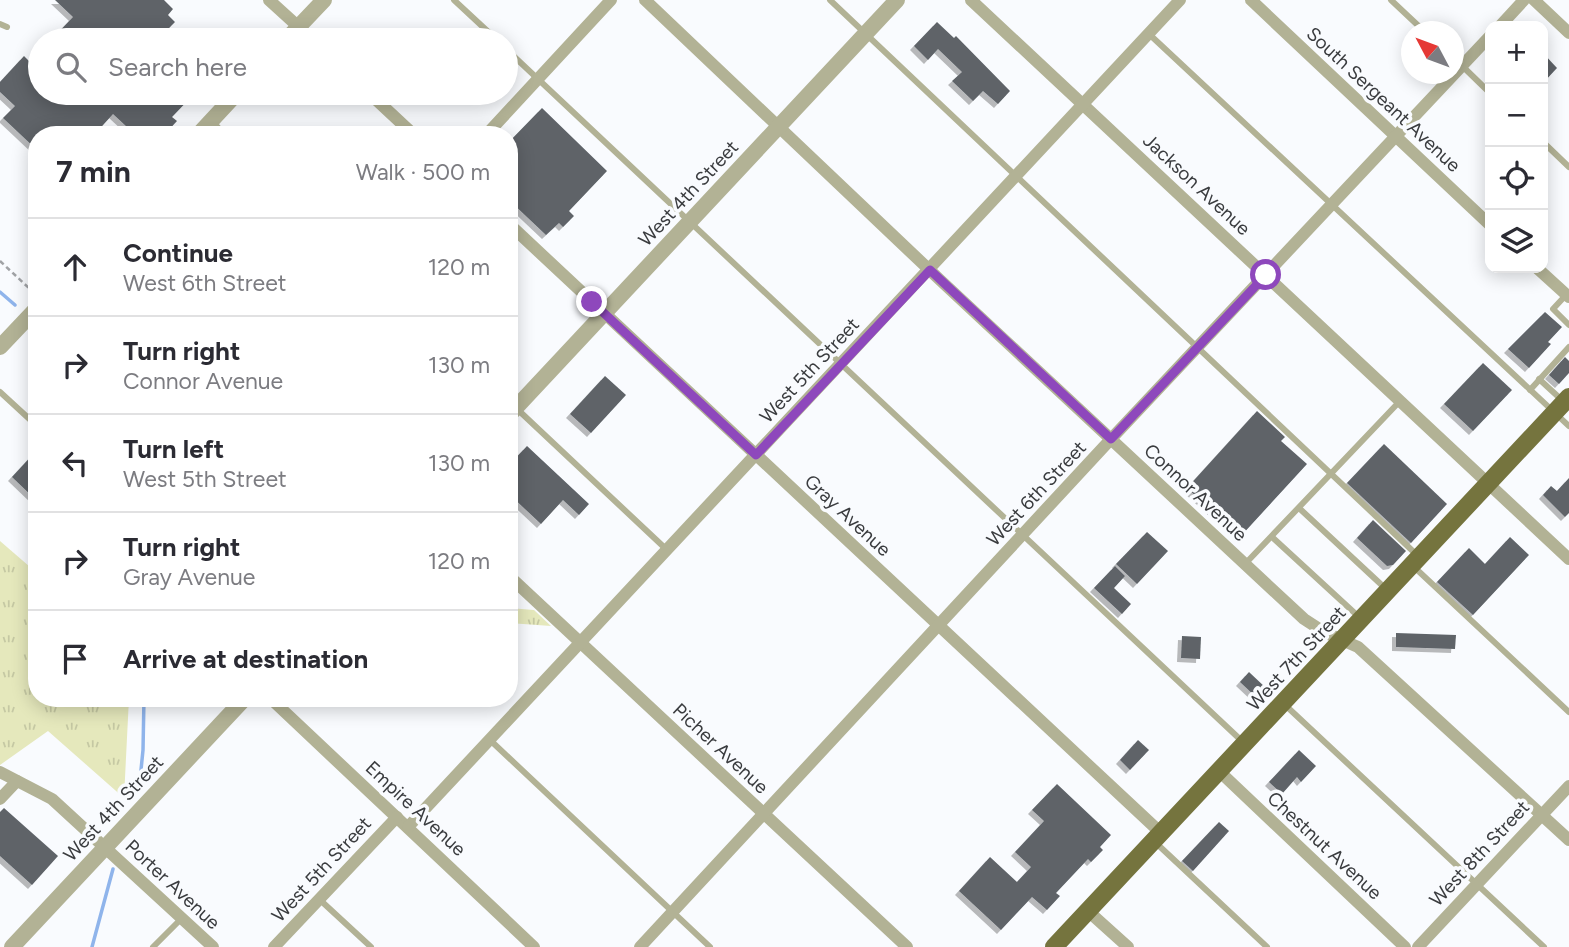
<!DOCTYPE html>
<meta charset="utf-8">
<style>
body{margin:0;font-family:Figtree,sans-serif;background:#f7f7f7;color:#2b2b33}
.controls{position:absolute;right:21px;top:21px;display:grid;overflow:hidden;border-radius:14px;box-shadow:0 4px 18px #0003}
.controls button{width:63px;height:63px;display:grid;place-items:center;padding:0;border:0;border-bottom:2px solid #e1e1e2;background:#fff;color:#2b2b33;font:35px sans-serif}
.compass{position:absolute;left:1401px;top:21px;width:63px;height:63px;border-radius:50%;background:#fff;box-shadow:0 4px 18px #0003;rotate:311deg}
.stop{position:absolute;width:21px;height:21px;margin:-16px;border:5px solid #8e48bc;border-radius:50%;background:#fff}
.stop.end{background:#8e48bc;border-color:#fff;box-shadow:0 2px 7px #0008}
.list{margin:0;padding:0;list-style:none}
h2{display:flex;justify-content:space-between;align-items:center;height:91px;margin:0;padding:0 28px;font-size:30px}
h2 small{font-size:23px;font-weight:400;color:#7c7c81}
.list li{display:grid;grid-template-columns:46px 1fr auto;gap:21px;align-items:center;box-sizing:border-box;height:98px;padding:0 28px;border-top:2px solid #e1e1e2}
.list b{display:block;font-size:26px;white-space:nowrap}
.list p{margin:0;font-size:23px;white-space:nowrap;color:#7c7c81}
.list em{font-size:23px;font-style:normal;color:#7c7c81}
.icon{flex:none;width:38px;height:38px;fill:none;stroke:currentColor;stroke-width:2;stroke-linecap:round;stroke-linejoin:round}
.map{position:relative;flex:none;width:1569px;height:947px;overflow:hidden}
.search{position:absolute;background:#fff;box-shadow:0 4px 18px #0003;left:28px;top:28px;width:490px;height:77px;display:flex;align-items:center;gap:18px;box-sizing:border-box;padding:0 24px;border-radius:38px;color:#7c7c81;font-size:26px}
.panel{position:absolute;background:#fff;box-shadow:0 4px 18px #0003;left:28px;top:126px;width:490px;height:581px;border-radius:28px}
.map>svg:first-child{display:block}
.grass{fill:url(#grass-tufts)}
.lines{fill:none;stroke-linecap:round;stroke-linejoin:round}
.stream{stroke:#8fb4eb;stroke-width:3.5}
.building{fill:#5e6368;filter:url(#shadow)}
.path{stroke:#a1a3a6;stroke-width:2.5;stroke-dasharray:5 3.5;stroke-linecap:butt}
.service{stroke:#b2b295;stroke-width:6}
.minor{stroke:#b2b295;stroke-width:12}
.tertiary{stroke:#b2b295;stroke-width:16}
.primary{stroke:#75743e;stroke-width:18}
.route{stroke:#8e48bc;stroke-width:9}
.labels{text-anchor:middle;stroke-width:7;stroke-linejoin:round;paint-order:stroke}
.street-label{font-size:19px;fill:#3a3c3f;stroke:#f9fbfe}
</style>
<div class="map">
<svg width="1569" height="947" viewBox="0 0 1569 947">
<defs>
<pattern id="grass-tufts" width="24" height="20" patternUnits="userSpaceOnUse" patternTransform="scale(1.75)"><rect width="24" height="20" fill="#e5e8bc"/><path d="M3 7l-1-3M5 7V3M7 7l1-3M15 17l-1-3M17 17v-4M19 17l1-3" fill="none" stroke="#c5c8a3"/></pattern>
<filter id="shadow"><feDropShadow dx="-4" dy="4" stdDeviation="0" flood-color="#0004"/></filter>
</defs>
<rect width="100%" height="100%" fill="#f9fbfe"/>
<!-- grass -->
<g class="grass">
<polygon points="0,541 37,573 37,698 129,698 124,798 48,731 0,765"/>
<polygon points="509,608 534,610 551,626 509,623"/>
</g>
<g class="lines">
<!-- stream -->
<g class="stream">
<polyline points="0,292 15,305"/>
<polyline points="35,325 37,326"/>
<polyline points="141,770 143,750 144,698"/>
<polyline points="92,947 113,869"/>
</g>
</g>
<!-- building -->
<g class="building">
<polygon points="55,0 164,0 173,9 168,15 175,22 168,29 176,36 171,40 51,40 73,17"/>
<polygon points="937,22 954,38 956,36 1010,91 998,104 983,91 973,101 952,81 962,72 938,49 928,60 914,46"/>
<polygon points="40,52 40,93 195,93 172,117 177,121 164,135 128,135 124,131 127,127 113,114 94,135 37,135 37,150 3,118 15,106 0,92 0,82 24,56 30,62"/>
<polygon points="1543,53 1557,68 1543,83"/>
<polygon points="542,108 607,171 569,211 574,216 563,227 559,223 546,235 509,200 509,142"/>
<polygon points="1545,312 1562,327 1548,342 1551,344 1529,368 1508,349"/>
<polygon points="1565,357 1569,361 1569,373 1559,384 1549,375"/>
<polygon points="1483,363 1512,390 1473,431 1444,404"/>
<polygon points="605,376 626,395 591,433 570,414"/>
<polygon points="1257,411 1285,437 1281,441 1307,464 1240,537 1187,488"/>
<polygon points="1384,444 1447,504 1411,543 1347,483"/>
<polygon points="527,446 589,504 579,515 563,500 541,524 509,494 509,465"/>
<polygon points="37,450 37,501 12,477"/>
<polygon points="1569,478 1569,513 1565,517 1543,495 1551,486 1557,491"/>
<polygon points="1373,520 1406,551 1393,565 1387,566 1357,538"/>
<polygon points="1147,532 1168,551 1137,584 1116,564"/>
<polygon points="1510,537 1529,555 1473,615 1437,582 1469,548 1485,564"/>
<polygon points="1115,566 1125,576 1114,588 1131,604 1122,614 1094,588"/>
<polygon points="1396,633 1456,635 1455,649 1396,647"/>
<polygon points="1182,636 1201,637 1200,659 1181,658"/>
<polygon points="1249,672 1266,688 1257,698 1240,682"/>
<polygon points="1138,740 1149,750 1130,770 1120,760"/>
<polygon points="1299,750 1316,766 1301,782 1297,777 1282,794 1269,782"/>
<polygon points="1057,784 1111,835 1100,847 1103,850 1091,862 1088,859 1056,893 1060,896 1047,910 1032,897 1001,930 959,891 990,857 1017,882 1031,867 1015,852 1044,821 1032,810"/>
<polygon points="4,808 58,856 32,885 0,856 0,812"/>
<polygon points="1219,822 1229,831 1193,871 1182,861"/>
</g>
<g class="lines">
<!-- path -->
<polyline class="path" points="0,261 31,290"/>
<!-- service -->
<g class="service">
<polyline points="454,0 497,40"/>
<polyline points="830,0 1418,556"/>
<polyline points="1391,0 1425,32"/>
<polyline points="0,24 7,27"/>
<polyline points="1149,34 1569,426"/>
<polyline points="506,49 1244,743"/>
<polyline points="1454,58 1490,93"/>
<polyline points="213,122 225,135"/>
<polyline points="1543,142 1569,167"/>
<polyline points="1566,295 1553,309 1569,325"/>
<polyline points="1539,379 1564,402"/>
<polyline points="1530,390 1569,347"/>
<polyline points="0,392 37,426"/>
<polyline points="516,408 666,549"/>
<polyline points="1299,508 1386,589"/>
<polyline points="1272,537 1359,617"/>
<polyline points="1245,564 1400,401"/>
<polyline points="1413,566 1569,712"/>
<polyline points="1284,704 1544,947"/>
<polyline points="490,740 710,947"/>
<polyline points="1156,843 1267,947"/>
<polyline points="319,899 371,947"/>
<polyline points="153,947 182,918"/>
</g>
<!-- minor -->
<g class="minor">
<polyline points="269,0 313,40"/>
<polyline points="645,0 939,279 1304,619 1324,632 1358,647 1569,840"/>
<polyline points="971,0 1569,559"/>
<polyline points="1251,0 1490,225"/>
<polyline points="1534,0 1569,33"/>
<polyline points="1500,26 1524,0"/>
<polyline points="369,93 414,135"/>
<polyline points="486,135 611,0"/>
<polyline points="509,224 1161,833"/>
<polyline points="1537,268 1569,297"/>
<polyline points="509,576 907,947"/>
<polyline points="270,698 534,947"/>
<polyline points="1219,771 1405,947"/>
<polyline points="0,772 52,799 213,947"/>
<polyline points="0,799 17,781"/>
<polyline points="408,827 1180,0"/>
<polyline points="1088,911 1128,947"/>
<polyline points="274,947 397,817"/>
<polyline points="640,947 1111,439 1490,36"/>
<polyline points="1418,947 1569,786"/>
</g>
<!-- tertiary -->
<g class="tertiary">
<polyline points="286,40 324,0"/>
<polyline points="198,135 237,93"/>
<polyline points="0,347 37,308"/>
<polyline points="509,415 897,0"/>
<polyline points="12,947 245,698"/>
</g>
<!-- primary -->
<polyline class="primary" points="1054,947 1569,397"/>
</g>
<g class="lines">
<!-- route -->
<polyline class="route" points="592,302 756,455 930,270 1111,439 1266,275"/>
</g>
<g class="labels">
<!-- street labels -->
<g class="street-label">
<text transform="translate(1384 99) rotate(43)" y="7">South Sergeant Avenue</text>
<text transform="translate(1197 184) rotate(43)" y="7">Jackson Avenue</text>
<text transform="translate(688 193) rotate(-47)" y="7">West 4th Street</text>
<text transform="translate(809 370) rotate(-47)" y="7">West 5th Street</text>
<text transform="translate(1196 492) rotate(43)" y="7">Connor Avenue</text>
<text transform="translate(1036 493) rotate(-47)" y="7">West 6th Street</text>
<text transform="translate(848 515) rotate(43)" y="7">Gray Avenue</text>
<text transform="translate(1296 658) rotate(-47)" y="7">West 7th Street</text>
<text transform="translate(721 748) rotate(43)" y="7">Picher Avenue</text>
<text transform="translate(113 808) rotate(-47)" y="7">West 4th Street</text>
<text transform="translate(416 808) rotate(43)" y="7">Empire Avenue</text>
<text transform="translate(1325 845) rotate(43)" y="7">Chestnut Avenue</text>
<text transform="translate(1479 853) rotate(-47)" y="7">West 8th Street</text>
<text transform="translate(321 869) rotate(-47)" y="7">West 5th Street</text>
<text transform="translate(173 884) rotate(43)" y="7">Porter Avenue</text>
</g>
</g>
</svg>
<div class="controls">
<button>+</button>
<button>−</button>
<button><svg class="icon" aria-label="locate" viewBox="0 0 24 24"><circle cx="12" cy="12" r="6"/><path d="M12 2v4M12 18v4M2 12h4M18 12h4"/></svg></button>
<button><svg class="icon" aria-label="layers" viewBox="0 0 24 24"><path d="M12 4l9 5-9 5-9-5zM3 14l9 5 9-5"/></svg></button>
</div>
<svg class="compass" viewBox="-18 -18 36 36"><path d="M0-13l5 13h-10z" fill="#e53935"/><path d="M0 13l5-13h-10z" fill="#7c7c81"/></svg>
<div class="stop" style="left:1266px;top:275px"></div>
<div class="stop end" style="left:592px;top:302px"></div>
<div class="search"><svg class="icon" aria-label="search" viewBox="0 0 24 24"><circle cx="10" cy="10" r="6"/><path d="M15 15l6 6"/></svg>Search here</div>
<section class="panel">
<h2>7 min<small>Walk · 500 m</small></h2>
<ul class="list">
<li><svg class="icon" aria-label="ahead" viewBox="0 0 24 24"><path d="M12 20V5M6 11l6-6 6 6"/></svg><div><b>Continue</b><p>West 6th Street</p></div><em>120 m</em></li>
<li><svg class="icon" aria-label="right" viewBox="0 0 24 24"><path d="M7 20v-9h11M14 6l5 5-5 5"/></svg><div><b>Turn right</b><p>Connor Avenue</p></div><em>130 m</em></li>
<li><svg class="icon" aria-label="left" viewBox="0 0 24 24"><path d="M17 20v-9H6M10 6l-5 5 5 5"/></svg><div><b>Turn left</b><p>West 5th Street</p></div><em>130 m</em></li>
<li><svg class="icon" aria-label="right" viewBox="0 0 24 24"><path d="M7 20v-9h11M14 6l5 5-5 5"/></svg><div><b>Turn right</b><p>Gray Avenue</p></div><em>120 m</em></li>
<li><svg class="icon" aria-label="arrive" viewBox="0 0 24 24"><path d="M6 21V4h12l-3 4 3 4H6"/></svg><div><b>Arrive at destination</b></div></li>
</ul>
</section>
</div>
